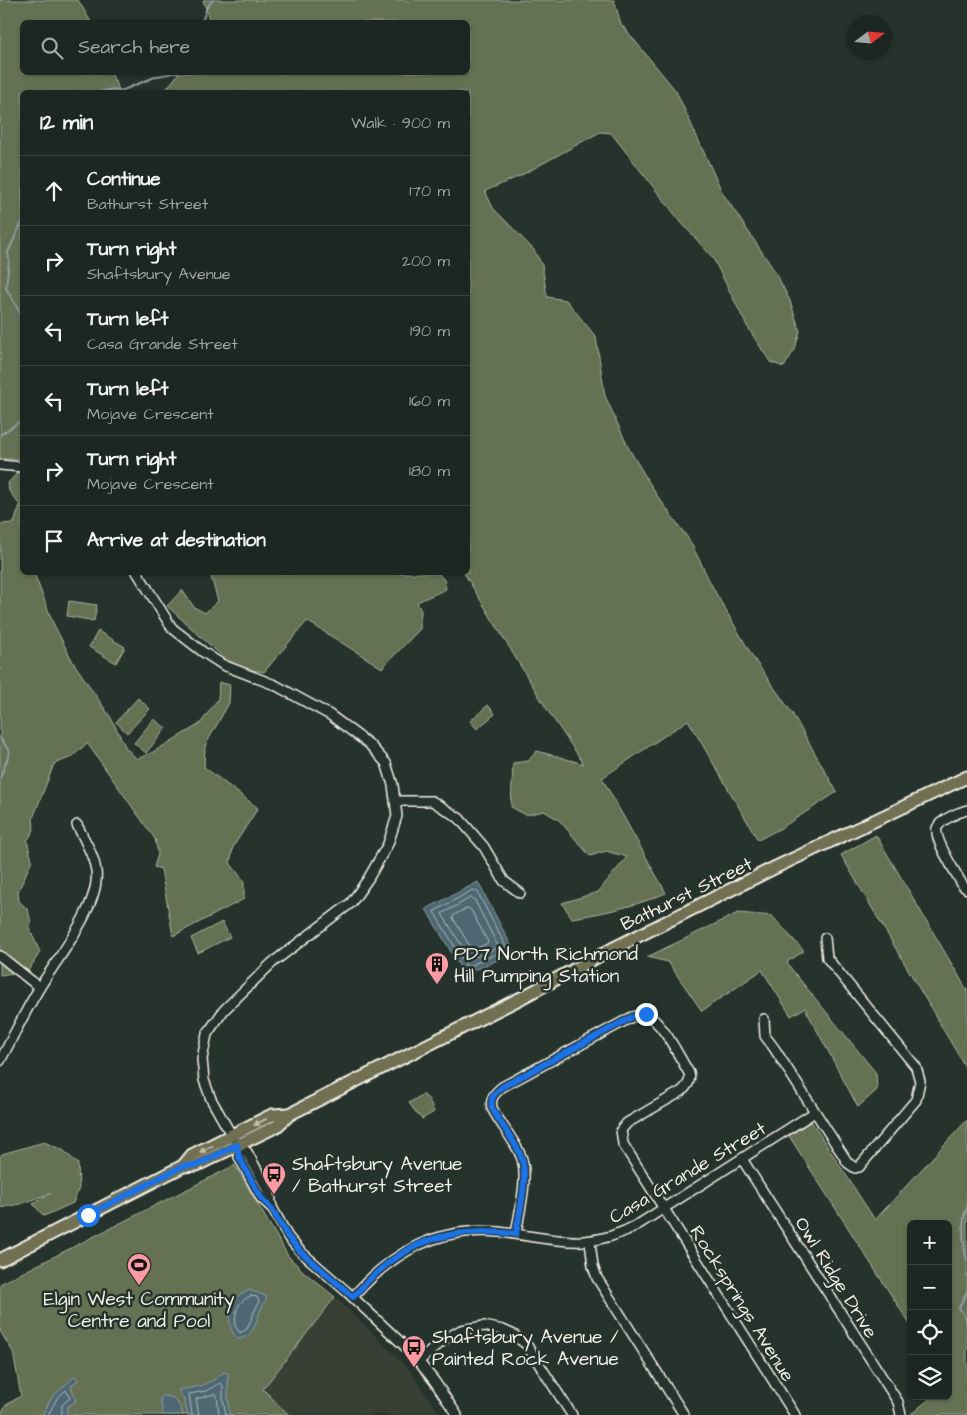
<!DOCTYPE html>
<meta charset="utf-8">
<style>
body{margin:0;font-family:"Architects Daughter",sans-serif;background:#252e2a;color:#f1f3f6}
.controls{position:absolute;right:15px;bottom:15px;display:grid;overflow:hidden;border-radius:8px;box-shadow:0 1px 4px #0004}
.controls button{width:45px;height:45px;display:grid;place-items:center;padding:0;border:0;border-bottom:1px solid #3a4340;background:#1c2622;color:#f1f3f6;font:25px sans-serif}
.compass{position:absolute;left:847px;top:15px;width:45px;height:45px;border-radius:50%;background:#1c2622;box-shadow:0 1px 4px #0004;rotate:74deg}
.stop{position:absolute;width:15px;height:15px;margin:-11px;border:4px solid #1a73e8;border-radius:50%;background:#fff}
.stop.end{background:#1a73e8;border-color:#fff;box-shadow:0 1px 5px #0008}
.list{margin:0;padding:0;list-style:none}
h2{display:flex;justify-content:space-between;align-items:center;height:65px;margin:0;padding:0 20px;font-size:21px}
h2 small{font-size:16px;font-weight:400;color:#a0a5a5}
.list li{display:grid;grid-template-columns:32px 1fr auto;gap:15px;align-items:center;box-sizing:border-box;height:70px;padding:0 20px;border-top:1px solid #3a4340}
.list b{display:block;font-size:19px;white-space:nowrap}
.list p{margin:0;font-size:16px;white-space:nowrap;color:#a0a5a5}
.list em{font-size:16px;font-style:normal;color:#a0a5a5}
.icon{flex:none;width:28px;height:28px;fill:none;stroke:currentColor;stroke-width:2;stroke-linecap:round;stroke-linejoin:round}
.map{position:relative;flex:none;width:967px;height:1415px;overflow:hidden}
.search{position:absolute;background:#1c2622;box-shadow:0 1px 4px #0004;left:20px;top:20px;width:450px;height:55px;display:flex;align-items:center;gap:12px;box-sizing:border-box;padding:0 18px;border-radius:8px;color:#a0a5a5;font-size:19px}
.panel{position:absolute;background:#1c2622;box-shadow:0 1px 4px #0004;left:20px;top:90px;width:450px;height:485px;border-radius:8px}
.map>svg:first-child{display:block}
.built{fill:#384036}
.green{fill:#657152;stroke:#acb19d}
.water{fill:#4e6773;stroke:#909ea2}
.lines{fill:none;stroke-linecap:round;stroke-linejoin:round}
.shore{stroke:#b2bab9;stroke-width:1}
.stream{stroke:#909ea2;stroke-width:2}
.minor-casing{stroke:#f4f1e8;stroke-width:12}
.major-casing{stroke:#f4f1e8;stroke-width:15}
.minor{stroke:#26332d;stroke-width:9}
.major{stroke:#716f52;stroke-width:11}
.oneway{fill:#c0bdac}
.route{stroke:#1a73e8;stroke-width:6}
.labels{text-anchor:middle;stroke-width:5;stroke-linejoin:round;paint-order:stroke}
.street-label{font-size:19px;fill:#f4f1e8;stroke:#26332d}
.poi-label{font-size:19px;fill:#f4f1e8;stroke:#26332d;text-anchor:start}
</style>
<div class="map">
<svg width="967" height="1415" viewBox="0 0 967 1415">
<rect width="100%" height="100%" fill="#26332d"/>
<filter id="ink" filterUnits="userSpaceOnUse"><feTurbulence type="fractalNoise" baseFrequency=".02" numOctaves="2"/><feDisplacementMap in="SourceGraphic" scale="10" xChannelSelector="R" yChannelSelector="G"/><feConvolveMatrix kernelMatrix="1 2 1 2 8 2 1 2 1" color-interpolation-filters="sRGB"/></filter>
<g filter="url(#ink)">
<!-- built -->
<polygon class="built" points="335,1297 408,1368 440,1415 289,1415 263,1389"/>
<!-- green -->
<g class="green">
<polygon points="0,0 78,0 91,22 22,22 22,72 111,73 120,92 22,92 22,459 0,459"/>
<path d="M203,0H614L621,24L676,91L722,192L776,273L790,301L800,331L795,349L784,367L770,362L747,326L713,258L680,221L611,133L600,132L520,176L485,191L493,208L534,250L542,265L547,297L566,300L596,337L605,396L629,449L656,494L690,541L714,590L754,659L792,713L837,792L781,828L758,840L688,720L602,778L666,893C636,906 605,913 572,918L562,903L598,892L627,857L606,851L590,856L559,820L544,811L526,815L511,807L513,763L528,761L537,751L584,764L548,711L464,573L468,572V92H164L179,73L468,72V22H210Z"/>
<polygon points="22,469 22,572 34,573 53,623 73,662 111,718 126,748 137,759 153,752 200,724 218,699 219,682 230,685 229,703 205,746 204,767 258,808 233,847 230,863 244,881 244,899 173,936 161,869 154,867 158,854 155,839 87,743 72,757 54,764 33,818 34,830 27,841 32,860 18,892 19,901 28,910 31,922 30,930 40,952 28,971 0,975 0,524 14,523 20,505 9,491 8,483 20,470"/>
<polygon points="210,573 438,573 444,580 446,589 417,602 421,611 420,629 382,668 307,621 264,672 242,668 223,657 167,606 182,590 194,607 205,613 218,601"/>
<polygon points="69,601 97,605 94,621 67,616"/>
<polygon points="98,631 125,647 116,663 89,647"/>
<polygon points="138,698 150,709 127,733 116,722"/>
<polygon points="488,705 495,714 477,729 470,721"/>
<polygon points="154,719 166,728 146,753 134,743"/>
<polygon points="876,835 967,990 967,1070 841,855"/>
<polygon points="738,913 772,916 804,951 787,962 792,970 876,1073 877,1090 858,1107 805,1008 791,1016 762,970 702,1011 668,962 647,957"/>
<polygon points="222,922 230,937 198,953 191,938"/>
<polygon points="423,1094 429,1100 434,1112 422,1119 417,1114 409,1103"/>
<polygon points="967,1120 967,1415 910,1415 933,1396 948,1396 948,1224 911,1224 911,1326 789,1136 811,1121 875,1220"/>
<polygon points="44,1142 63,1150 78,1164 79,1188 73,1203 44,1216 33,1204 51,1193 21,1204 0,1208 0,1157 2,1154"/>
<polygon points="235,1165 288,1256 304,1272 335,1297 263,1389 289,1415 0,1415 6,1405 21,1396 13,1352 0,1331 0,1284"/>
</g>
<!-- water -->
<g class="water">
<polygon points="478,882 515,953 464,974 426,909"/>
<path d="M249,1290L266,1296V1300C255,1314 259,1336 238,1339C226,1328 228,1308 238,1296C241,1293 246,1293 249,1290Z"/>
<path d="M224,1372L228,1373V1399L230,1415H188L184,1400L178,1390C198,1387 208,1386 224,1372Z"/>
<polygon points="75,1376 78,1380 71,1386 76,1401 67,1407 67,1415 42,1415 53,1396"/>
<path d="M163,1396C176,1396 179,1403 183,1415H163L160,1399Z"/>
</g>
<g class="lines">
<!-- shore -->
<g class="shore">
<polygon points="473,890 477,891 507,949 467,967 434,912"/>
<polygon points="471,898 474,899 498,946 497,948 470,959 442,914"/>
<polygon points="468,908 471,910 488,942 486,944 473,950 471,948 453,918 454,915"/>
<path d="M251,1296L257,1297L259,1301L247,1329L240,1333L235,1326C236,1310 236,1303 251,1296Z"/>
<polyline points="48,1415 57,1398 66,1390 70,1398 62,1405 62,1415"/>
<polyline points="192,1415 189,1394 206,1391 220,1383 223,1385 223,1399 226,1415"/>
<polyline points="199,1415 196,1399 214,1394 217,1395 219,1415"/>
</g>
<!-- stream -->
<g class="stream">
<polyline points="202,22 207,7 213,0"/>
<polyline points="99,92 113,89 121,91 157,76 179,72"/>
<polyline points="22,188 22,204"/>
<polyline points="22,222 8,252 9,260 6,288 22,316"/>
<polyline points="0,435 22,420"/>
<polyline points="0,738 10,752 0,778"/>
<path d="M967,1208C961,1217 963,1249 967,1260"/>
<polyline points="967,1291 959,1308 966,1319 967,1331"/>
</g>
<!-- minor casing -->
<g class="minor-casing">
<g id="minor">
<polyline points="0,465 22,467"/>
<polyline points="137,572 172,628 203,652 223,665 275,685 330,715 369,744 386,763 393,785 397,816 388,844 368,879 351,903 272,963 224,1010 207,1034 202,1059 204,1080 211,1099 237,1145 239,1157 261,1198 273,1209 288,1237 300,1251 346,1291 411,1352 435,1382 457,1415"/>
<polyline points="395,801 432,801 459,818 484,847 504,881 520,893"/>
<path d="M967,810C959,812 940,820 937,828C934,841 957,874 963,886L967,889"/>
<polyline points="0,956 39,987"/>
<polyline points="764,1019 765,1036 774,1048 848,1163 855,1168 859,1167 916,1100 920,1081 916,1067 827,958 825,938"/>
<path d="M0,1061C13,1037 25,1011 40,987C57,959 101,904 96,871C94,855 84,839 77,825"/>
<polyline points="237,1145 247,1152 270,1194 272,1208"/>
<polyline points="742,1159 898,1402 901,1415"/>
<path d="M516,1234C519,1213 530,1174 520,1154C513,1138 500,1124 492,1108C490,1098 494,1094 502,1087L632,1017L646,1014C664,1024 678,1055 689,1073C691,1081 688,1085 682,1091L627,1123L621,1130L623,1144L795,1415"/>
<polyline points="590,1242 593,1266 597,1278 684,1415"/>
<path d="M353,1297C392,1252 438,1226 499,1232C554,1238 587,1253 639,1224L815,1112"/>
<polyline points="419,1361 445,1339 461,1330 484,1326 503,1330 512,1334 526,1344 572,1415"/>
</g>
</g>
<!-- major casing -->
<g class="major-casing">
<g id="major">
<polyline points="183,1166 192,1155 272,1115 290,1114"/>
<polyline points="0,1260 183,1166 197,1165 277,1126 290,1114 521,998 612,949 776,867 967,777"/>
</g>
</g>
<!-- minor -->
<use href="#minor" class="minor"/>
<!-- major -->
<use href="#major" class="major"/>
</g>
<!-- one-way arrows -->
<defs><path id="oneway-solid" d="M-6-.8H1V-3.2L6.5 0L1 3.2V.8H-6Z" transform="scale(1.25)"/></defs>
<g class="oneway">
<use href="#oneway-solid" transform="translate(260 1122) rotate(153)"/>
<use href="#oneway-solid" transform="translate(206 1149) rotate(154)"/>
</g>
</g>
<g class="lines" filter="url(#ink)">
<!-- route -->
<path class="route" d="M88,1215L183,1166L197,1165L237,1145L239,1157L261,1198L272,1209L288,1237L300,1251L353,1297C400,1243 444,1225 516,1234C519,1213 530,1174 520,1154C513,1138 500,1124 492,1108C490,1097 494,1094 502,1087L632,1017L646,1014"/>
</g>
<!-- icons -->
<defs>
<g id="building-pin" transform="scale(1.25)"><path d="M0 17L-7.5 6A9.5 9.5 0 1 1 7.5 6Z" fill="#ff9aa2" stroke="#26332d"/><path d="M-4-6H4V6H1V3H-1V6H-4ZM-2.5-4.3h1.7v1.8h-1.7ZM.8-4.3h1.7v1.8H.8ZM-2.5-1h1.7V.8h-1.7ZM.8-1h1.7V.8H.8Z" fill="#111"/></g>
<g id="bus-pin" transform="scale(1.25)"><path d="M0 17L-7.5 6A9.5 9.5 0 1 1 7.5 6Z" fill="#ff9aa2" stroke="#26332d"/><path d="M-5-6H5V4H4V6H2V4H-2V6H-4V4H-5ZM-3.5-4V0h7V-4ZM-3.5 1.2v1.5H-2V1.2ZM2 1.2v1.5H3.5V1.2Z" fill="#111"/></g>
<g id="stadium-pin" transform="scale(1.25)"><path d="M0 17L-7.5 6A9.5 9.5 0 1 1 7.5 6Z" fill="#ff9aa2" stroke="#26332d"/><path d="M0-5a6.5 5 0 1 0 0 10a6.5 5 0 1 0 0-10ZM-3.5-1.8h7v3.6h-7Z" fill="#111"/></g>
</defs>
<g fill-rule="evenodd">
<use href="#building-pin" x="437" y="964"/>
<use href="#bus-pin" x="274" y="1174"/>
<use href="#stadium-pin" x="139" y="1265"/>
<use href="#bus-pin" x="414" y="1347"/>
</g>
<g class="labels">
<!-- street labels -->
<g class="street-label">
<text transform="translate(686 893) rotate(-26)" y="7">Bathurst Street</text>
<text transform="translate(687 1172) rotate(-31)" y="7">Casa Grande Street</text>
<text transform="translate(837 1277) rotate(58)" y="7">Owl Ridge Drive</text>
<text transform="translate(743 1303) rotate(58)" y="7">Rocksprings Avenue</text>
</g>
<!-- poi labels -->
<g class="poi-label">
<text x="454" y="960">PD7 North Richmond<tspan x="454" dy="22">Hill Pumping Station</tspan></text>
<text x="292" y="1170">Shaftsbury Avenue<tspan x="292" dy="22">/ Bathurst Street</tspan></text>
<text x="139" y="1305" text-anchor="middle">Elgin West Community<tspan x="139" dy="22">Centre and Pool</tspan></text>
<text x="432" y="1343">Shaftsbury Avenue /<tspan x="432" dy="22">Painted Rock Avenue</tspan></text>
</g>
</g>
</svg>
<div class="controls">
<button>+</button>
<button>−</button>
<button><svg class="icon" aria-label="locate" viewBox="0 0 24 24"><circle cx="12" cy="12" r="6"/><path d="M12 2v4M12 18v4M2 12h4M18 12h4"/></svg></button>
<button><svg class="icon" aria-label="layers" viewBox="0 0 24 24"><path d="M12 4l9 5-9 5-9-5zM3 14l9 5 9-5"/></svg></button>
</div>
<svg class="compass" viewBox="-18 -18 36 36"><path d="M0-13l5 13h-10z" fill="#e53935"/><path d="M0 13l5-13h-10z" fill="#a0a5a5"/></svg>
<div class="stop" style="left:88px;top:1215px"></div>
<div class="stop end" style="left:646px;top:1014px"></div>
<div class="search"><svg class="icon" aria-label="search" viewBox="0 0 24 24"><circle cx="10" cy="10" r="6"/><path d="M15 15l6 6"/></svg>Search here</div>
<section class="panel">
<h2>12 min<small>Walk · 900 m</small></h2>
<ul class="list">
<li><svg class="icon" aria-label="ahead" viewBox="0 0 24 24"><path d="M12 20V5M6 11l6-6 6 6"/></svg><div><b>Continue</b><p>Bathurst Street</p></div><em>170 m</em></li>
<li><svg class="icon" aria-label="right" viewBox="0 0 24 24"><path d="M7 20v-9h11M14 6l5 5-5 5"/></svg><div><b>Turn right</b><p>Shaftsbury Avenue</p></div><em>200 m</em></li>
<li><svg class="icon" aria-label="left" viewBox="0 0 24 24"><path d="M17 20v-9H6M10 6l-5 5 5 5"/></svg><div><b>Turn left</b><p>Casa Grande Street</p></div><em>190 m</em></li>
<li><svg class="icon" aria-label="left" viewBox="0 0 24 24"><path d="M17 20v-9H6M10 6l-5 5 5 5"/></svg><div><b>Turn left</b><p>Mojave Crescent</p></div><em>160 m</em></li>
<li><svg class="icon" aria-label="right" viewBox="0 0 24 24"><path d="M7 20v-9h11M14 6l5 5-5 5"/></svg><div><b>Turn right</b><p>Mojave Crescent</p></div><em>180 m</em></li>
<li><svg class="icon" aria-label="arrive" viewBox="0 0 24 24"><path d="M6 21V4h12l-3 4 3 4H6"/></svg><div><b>Arrive at destination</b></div></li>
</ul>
</section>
</div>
